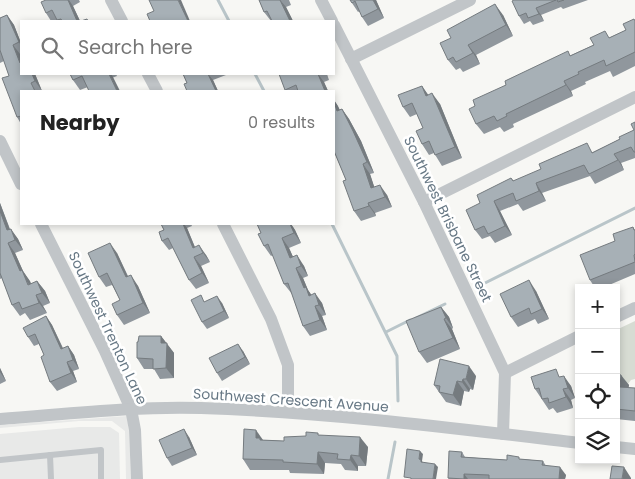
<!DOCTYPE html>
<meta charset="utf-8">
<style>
body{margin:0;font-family:Poppins,sans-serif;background:#f2f2f2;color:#222}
.controls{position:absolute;right:15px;bottom:15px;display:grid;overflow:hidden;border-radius:0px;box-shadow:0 2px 8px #0003}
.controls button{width:45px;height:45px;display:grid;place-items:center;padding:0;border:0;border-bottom:1px solid #e0e0e0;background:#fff;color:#222;font:25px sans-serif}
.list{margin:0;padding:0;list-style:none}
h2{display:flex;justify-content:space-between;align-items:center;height:65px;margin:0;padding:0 20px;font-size:21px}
h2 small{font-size:16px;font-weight:400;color:#767676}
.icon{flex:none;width:28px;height:28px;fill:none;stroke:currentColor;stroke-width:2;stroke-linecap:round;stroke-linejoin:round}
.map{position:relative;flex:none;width:635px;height:479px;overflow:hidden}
.search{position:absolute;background:#fff;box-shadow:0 2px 8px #0003;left:20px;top:20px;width:315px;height:55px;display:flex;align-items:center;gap:12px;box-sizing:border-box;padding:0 18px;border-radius:0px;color:#767676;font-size:19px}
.panel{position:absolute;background:#fff;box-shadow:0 2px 8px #0003;left:20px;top:90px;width:315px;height:135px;border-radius:0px}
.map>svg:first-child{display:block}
.built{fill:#e8e9e8}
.green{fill:#d7dcd3}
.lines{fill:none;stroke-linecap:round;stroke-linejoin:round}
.stream{stroke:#b9c5c9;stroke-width:3}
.lane{stroke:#c1c5c8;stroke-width:6}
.street{stroke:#c1c5c8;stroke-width:12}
.wall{fill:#90979d}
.shaded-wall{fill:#757b7f}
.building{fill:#a7b0b6;stroke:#757b7f}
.labels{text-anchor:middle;stroke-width:5;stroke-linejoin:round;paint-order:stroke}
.street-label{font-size:14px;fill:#677885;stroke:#fff}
</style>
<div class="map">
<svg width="635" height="479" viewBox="0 0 635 479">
<rect width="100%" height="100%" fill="#f7f7f4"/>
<!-- built -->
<g class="built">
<polygon points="127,416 129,431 131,479 126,479 125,431 112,421 79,421 0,428 0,425"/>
<polygon points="79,427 110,427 119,433 120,479 0,479 0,434"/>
</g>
<!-- green -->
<polygon class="green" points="635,321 635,379 631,380 616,400 616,330"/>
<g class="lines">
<!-- stream -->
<g class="stream">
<polyline points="218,0 229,21"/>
<polyline points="255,74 264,91"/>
<polyline points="332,224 397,356 398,401"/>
<polyline points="483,284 635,208"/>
<polyline points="416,318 445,304"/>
<polyline points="386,332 410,320"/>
<polyline points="388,479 395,442"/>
</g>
<!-- lane -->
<g class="lane">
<polyline points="50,455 51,479"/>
<polyline points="0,460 101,450 101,479"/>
</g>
<!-- street -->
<g class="street">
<polyline points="111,0 122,21"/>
<polyline points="321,0 332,21"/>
<polyline points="334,25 424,202 505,373 503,434"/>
<polyline points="351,59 470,0"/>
<polyline points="148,74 157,91"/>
<polyline points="0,141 21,184"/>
<polyline points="424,202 635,97"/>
<polyline points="41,224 105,351 131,409 135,430 137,479"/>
<polyline points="223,224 271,319 288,365 288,412"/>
<polyline points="616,317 635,308"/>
<polyline points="505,373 579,336"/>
<path d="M0,419C67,414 134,406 201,408C327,412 453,428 579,443"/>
<polyline points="616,447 635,449"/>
</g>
</g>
<!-- wall -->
<g class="wall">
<polygon points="46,0 79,0 80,2 73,6 80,21 51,21 46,13"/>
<polygon points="259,0 289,0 291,5 286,7 293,21 271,21 264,12"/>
<polygon points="350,0 376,0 384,18 368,26 362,17 360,11 358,12"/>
<polygon points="514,0 588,0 563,9 561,7 541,15 544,21 533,25 530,21 524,24 519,16"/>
<polygon points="7,15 14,25 21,43 21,54 20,54 21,58 21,74 35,74 42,91 21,91 21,124 17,117 9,76 4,61 0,63 0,18"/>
<polygon points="503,15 513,36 476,55 480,64 463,72 460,68 456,70 448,60"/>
<polygon points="635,20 635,66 613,77 610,71 585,82 586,84 571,91 573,96 513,124 514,127 504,132 500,127 484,134 476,124 475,106 506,85 626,30"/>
<polygon points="70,74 116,74 117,76 80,90 73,80"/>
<polygon points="183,74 226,74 226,75 213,80 218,91 187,91 187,83"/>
<polygon points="279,74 327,74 329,80 324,82 328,91 286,91"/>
<polygon points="422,86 428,95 440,104 462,158 442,166 434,153 429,155 422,144 423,128 417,114 410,117 403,107"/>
<polygon points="334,100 340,110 342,109 349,119 361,141 374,173 370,174 374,187 387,195 392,207 375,213 376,216 361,221 354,211 346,180 334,151"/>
<polygon points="635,122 635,158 621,163 624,170 595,184 590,176 542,193 546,201 523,211 518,204 500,211 512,235 495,243 490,236 482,239 475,230 480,203 511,178 514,181 593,152 620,139 634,130"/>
<polygon points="0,203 10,229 18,239 23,250 15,253 23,271 31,284 37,281 45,291 50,303 43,306 47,313 30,320 25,313 20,316 12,305 2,278 0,279"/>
<polygon points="161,224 191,224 192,226 187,228 195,247 206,255 210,262 201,266 209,283 196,289 189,280 173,248 169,250 162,241 164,230"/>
<polygon points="257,224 291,224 295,230 301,243 289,248 293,257 304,266 308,276 303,278 308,290 311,295 322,303 326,315 322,316 327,330 310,336 303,326 292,294 284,284 273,255 271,256 264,246 261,233"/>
<polygon points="633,227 635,230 635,274 602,288 595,288 590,280 615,241"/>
<polygon points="117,253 128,276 138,286 150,313 124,325 117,315 120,300 112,285 106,287 99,277"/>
<polygon points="536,291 549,319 538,324 535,319 518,327 511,317"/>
<polygon points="205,302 222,303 229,318 207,329 202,322"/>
<polygon points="441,307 449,317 453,328 452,329 460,349 427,363 419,352"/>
<polygon points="46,316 52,325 63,348 68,346 74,355 79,369 73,371 77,382 57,391 50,382 44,355 39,344 34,346 28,337"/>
<polygon points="161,336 174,353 174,378 160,379 154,369 144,369 137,358"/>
<polygon points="243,351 250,364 222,381 217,373"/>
<polygon points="0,368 6,381 0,384"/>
<polygon points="616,374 629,385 628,388 635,388 635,421 616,419"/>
<polygon points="476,376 473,390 470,389 469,392 464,391 461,406 446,402 434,385"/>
<polygon points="561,377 571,386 575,398 571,400 573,408 557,413 553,408 549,410 535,389"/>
<polygon points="320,435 368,447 366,466 358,466 358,471 345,470 341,464 325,463 324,474 290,473 289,470 250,470 243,459 263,440 284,441"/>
<polygon points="189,437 197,455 172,466 167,458"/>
<polygon points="462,452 465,457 507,460 521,459 543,461 546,466 566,475 565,479 449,479 448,478"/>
</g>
<!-- shaded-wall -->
<g class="shaded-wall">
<polygon points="68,0 69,0 73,6 80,21 77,21"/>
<polygon points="178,0 181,0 190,21 188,21"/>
<polygon points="280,0 286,7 293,21 290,21"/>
<polygon points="373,0 376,0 384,18 378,9"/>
<polygon points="495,4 503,15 513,36 506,25"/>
<polygon points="536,8 541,15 544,21 539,14"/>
<polygon points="7,15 14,25 21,43 21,46 19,42"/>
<polygon points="13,45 20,54 21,58 21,65"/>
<polygon points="468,45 476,55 480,64 473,53"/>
<polygon points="32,74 35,74 42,91 35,81"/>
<polygon points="109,74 111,74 113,77 120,91 117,91"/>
<polygon points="208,74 213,80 218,91 216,91"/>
<polygon points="318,74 324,82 328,91 325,91"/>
<polygon points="564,81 571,91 573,96 566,85"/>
<polygon points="422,86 429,96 426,96"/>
<polygon points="432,93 440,104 462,158 455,147"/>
<polygon points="334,100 338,106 344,121 337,111 334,102"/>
<polygon points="342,109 349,119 361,141 374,173 367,162"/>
<polygon points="614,154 621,163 624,170 618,160"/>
<polygon points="363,164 370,174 378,198 371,188"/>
<polygon points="536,183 542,193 546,201 539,191"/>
<polygon points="380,185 387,195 392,207 385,197"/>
<polygon points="494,201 500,211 512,235 505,226"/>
<polygon points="0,203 14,241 7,230 0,211"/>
<polygon points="368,203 375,213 376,216 369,206"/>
<polygon points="183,224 184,224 187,228 198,255 193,248"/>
<polygon points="290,224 291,224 295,230 301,243 294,233"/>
<polygon points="11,229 18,239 23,250 15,240"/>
<polygon points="282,238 289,248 298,268 290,258"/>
<polygon points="8,243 15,253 23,271 30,281 36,295 20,271"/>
<polygon points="110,243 117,253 133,288 126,277"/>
<polygon points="199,245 206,255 210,262 203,253"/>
<polygon points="297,255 304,266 308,276 301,266"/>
<polygon points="194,257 201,266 209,283 202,273"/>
<polygon points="296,268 303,278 308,290 313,297 316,306 304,288"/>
<polygon points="131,275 138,286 150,313 143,303"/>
<polygon points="529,280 536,291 549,319 542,309"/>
<polygon points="37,281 45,291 50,303 42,293"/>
<polygon points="315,293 322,303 326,315 319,305"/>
<polygon points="36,295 43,306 47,313 39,303"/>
<polygon points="217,296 222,303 229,318 224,311"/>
<polygon points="315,306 322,316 327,330 320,320"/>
<polygon points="441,307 449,317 453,328 446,318"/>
<polygon points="46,316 52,325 67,358 61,349"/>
<polygon points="444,319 452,329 460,349 453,338"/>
<polygon points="161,336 174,353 174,378 166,368 161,343"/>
<polygon points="238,344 243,351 250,364 245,357"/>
<polygon points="68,346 74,355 79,369 73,360"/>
<polygon points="67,362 73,371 77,382 71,373"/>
<polygon points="469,366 476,376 473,390 466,379"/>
<polygon points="0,368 6,381 0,372"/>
<polygon points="621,375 629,385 627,398 620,387"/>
<polygon points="564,376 571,386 575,398 568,388"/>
<polygon points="463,379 470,389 469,392 462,382"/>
<polygon points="457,381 464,391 461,406 453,395"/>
<polygon points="563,389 571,400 573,408 566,397"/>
<polygon points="184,429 189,437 197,455 192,448"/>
<polygon points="256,430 263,440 263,442 256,438"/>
<polygon points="360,437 368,447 366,466 359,456"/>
<polygon points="420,451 423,454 422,461 423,463 423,466 419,459"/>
<polygon points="318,452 325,463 324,474 317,464"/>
<polygon points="351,455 358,466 358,471 350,460"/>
<polygon points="435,464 438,467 436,479 433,479"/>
<polygon points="560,467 566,475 565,479 559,479"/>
<polygon points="624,467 631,478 631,479 622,479"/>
<polygon points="464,474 468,479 464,479"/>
</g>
<!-- building -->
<g class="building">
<polygon points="46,0 68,0 77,21 62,21 61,19 57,20 52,10 46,13 41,2"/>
<polygon points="149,0 178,0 188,21 150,21 147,14 154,11"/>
<polygon points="259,0 280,0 290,21 272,21 267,11 264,12"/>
<polygon points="350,0 373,0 378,9 362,17 355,1 352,3"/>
<polygon points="514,0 556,0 536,8 539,14 528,18 526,13 519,16 512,1"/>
<polygon points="557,0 564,0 558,2"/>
<polygon points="495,4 506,25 468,45 473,53 456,62 453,57 448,60 440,43 451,38 447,30"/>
<polygon points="7,15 19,42 13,45 20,63 21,63 21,74 32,74 35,81 31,83 35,91 21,91 21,116 17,117 2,78 9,76 0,50 0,18"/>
<polygon points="87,19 88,21 81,21"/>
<polygon points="634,19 635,21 635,52 606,66 604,60 578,72 579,74 564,81 566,85 506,114 507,116 497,121 494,116 476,124 469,109 475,106 473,100 506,85 505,81 568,51 570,56 594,45 590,38 605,31 609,38 626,30 623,24"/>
<polygon points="70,74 109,74 117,91 89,91 82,76 73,80"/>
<polygon points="183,74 208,74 216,91 187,91 184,84 187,83"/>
<polygon points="279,74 318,74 325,91 298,91 296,85 285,90"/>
<polygon points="422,86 426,96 432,93 455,147 435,155 429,141 422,144 416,131 423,128 412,103 403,107 398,95"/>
<polygon points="334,102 337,111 342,109 353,131 367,162 363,164 371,188 380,185 385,197 368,203 369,206 354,211 343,181 346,180 334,151"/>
<polygon points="635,122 635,152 634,152 631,147 614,154 618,160 589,174 584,165 536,183 539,191 516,201 513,193 494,201 505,226 488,234 484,226 475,230 466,210 480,203 477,195 511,178 513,181 541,169 539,164 587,143 592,153 620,139 619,137 634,130 631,124"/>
<polygon points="0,211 7,230 11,229 15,240 8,243 20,271 22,270 28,285 37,281 42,293 36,295 39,303 22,309 19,302 12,305 0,273"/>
<polygon points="161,224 183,224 193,248 199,245 203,253 194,257 202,273 189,280 168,238 162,241 159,232 164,230"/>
<polygon points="257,224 290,224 294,233 282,238 290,258 297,255 301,266 296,268 304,288 306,287 309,296 315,293 319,305 315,306 320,320 303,326 288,283 284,284 268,244 264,246 258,234 261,233"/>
<polygon points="633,227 634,230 635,230 635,254 634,255 635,262 590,280 580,255 615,241 613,234"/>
<polygon points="110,243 126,277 131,275 143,303 117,315 112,304 120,300 107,273 99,277 88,253"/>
<polygon points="529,280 542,309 531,314 529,308 511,317 500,294"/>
<polygon points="201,295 204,302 217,296 224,311 202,322 191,300"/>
<polygon points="441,307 446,318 444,319 453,338 419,352 406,321"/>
<polygon points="46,316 61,349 68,346 73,360 67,362 71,373 50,382 41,357 44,355 35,334 28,337 23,328"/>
<polygon points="139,336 161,336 161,343 167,343 166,368 153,369 153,359 137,358 137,342 138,342"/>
<polygon points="238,344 245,357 217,373 209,358"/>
<polygon points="440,359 469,366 466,379 463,379 462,382 457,381 453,395 439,392 440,386 434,385"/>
<polygon points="556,369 559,377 564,376 568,388 563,389 566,397 549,403 548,398 542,399 539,388 535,389 531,377"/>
<polygon points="616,374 621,375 620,387 635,388 635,411 616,409"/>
<polygon points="184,429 192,448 167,458 159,440"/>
<polygon points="244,429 256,430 256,438 260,438 260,440 284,441 284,437 306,436 306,432 318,433 318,435 360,437 359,456 351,455 350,460 337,459 338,454 318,452 317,464 283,462 283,460 243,459"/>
<polygon points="407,449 420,451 419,459 421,460 421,462 435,464 433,479 411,479 411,478 404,477"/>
<polygon points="449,451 462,452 461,457 507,460 507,455 519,457 519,459 543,461 542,465 560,467 559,479 489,479 489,475 464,474 464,479 448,478"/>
<polygon points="612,466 624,467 622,479 610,479"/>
</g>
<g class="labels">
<!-- street labels -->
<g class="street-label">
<text transform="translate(448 219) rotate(64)" y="5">Southwest Brisbane Street</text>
<text transform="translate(108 328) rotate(65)" y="5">Southwest Trenton Lane</text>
<text transform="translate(291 400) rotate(4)" y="5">Southwest Crescent Avenue</text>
</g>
</g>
</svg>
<div class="controls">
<button>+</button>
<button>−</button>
<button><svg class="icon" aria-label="locate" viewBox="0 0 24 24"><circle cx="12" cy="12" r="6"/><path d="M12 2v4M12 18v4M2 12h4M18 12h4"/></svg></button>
<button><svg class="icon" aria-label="layers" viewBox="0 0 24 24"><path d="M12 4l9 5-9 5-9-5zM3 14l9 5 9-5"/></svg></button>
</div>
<div class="search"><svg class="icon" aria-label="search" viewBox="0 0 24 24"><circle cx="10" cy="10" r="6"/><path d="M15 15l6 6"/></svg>Search here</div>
<section class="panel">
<h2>Nearby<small>0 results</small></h2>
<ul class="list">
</ul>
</section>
</div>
